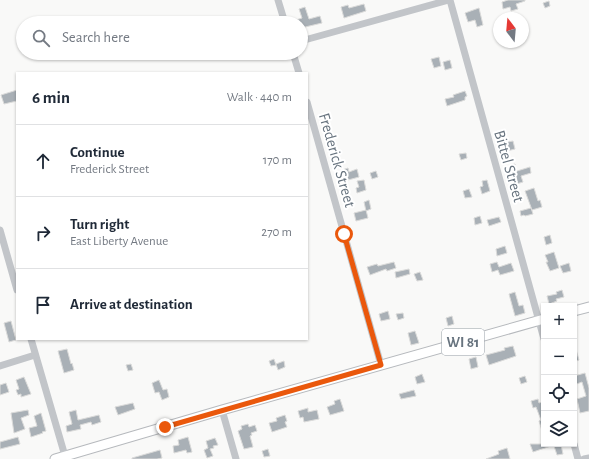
<!DOCTYPE html>
<meta charset="utf-8">
<style>
body{margin:0;font-family:"Alegreya Sans",sans-serif;background:#f6f6f7;color:#1f2937}
.controls{position:absolute;right:12px;bottom:12px;display:grid;overflow:hidden;border-radius:0px;box-shadow:0 1px 3px #0004}
.controls button{width:36px;height:36px;display:grid;place-items:center;padding:0;border:0;border-bottom:1px solid #e0e1e3;background:#fff;color:#1f2937;font:20px sans-serif}
.compass{position:absolute;left:493px;top:12px;width:36px;height:36px;border-radius:50%;background:#fff;box-shadow:0 1px 3px #0004;rotate:344deg}
.stop{position:absolute;width:12px;height:12px;margin:-9px;border:3px solid #ea580c;border-radius:50%;background:#fff}
.stop.end{background:#ea580c;border-color:#fff;box-shadow:0 1px 4px #0008}
.list{margin:0;padding:0;list-style:none}
h2{display:flex;justify-content:space-between;align-items:center;height:52px;margin:0;padding:0 16px;font-size:17px}
h2 small{font-size:13px;font-weight:400;color:#747a83}
.list li{display:grid;grid-template-columns:26px 1fr auto;gap:12px;align-items:center;box-sizing:border-box;height:72px;padding:0 16px;border-top:1px solid #e0e1e3}
.list b{display:block;font-size:15px;white-space:nowrap}
.list p{margin:0;font-size:13px;white-space:nowrap;color:#747a83}
.list em{font-size:13px;font-style:normal;color:#747a83}
.icon{flex:none;width:22px;height:22px;fill:none;stroke:currentColor;stroke-width:2;stroke-linecap:round;stroke-linejoin:round}
.map{position:relative;flex:none;width:589px;height:459px;overflow:hidden}
.search{position:absolute;background:#fff;box-shadow:0 1px 3px #0004;left:16px;top:16px;width:292px;height:44px;display:flex;align-items:center;gap:10px;box-sizing:border-box;padding:0 14px;border-radius:22px;color:#747a83;font-size:15px}
.panel{position:absolute;background:#fff;box-shadow:0 1px 3px #0004;left:16px;top:72px;width:292px;height:268px;border-radius:0px}
.map>svg:first-child{display:block}
.building{fill:#a9b0b6;stroke:#dbdbda}
.lines{fill:none;stroke-linecap:round;stroke-linejoin:round}
.major-casing{stroke:#b6b9bd;stroke-width:11}
.minor{stroke:#c2c5c9;stroke-width:7}
.major{stroke:#fff;stroke-width:9}
.route{stroke:#ea580c;stroke-width:5}
.labels{text-anchor:middle;stroke-width:4;stroke-linejoin:round;paint-order:stroke}
.shield{fill:#fff;stroke:#959ea5;stroke-width:1}
.shield-label{font-size:15px;font-weight:bold;fill:#68747f}
.street-label{font-size:16px;fill:#68747f;stroke:#fff}
</style>
<div class="map">
<svg width="589" height="459" viewBox="0 0 589 459">
<rect width="100%" height="100%" fill="#f9f9f8"/>
<!-- building -->
<g class="building">
<polygon points="508,0 525,0 525,1 516,4 518,9 511,11 510,7 503,9 502,2"/>
<polygon points="549,1 550,6 545,8 543,3"/>
<polygon points="364,4 366,11 344,18 341,7 348,5 349,8"/>
<polygon points="305,7 309,19 320,16 322,23 301,28 301,23 290,23 290,22 302,18 299,9"/>
<polygon points="479,8 483,25 477,27 475,20 468,22 465,13"/>
<polygon points="439,57 441,66 434,68 431,59"/>
<polygon points="450,60 452,68 445,70 443,62"/>
<polygon points="17,90 17,101 4,104 1,95"/>
<polygon points="465,91 467,96 465,97 465,100 447,106 445,99 454,97 453,95"/>
<polygon points="513,141 515,149 507,151 505,146 507,145 507,142"/>
<polygon points="466,153 467,158 461,160 459,154"/>
<polygon points="515,164 517,171 530,167 531,173 521,176 523,182 513,185 511,178 514,177 511,165"/>
<polygon points="348,168 349,172 357,169 359,177 348,180 347,177 345,178 342,170"/>
<polygon points="376,171 378,177 372,179 370,173"/>
<polygon points="364,180 366,190 357,193 356,188 359,187 357,181"/>
<polygon points="487,180 490,191 482,194 480,187 483,186 482,181"/>
<polygon points="534,188 538,201 540,200 542,207 532,210 525,191"/>
<polygon points="469,189 472,197 465,198 463,191"/>
<polygon points="369,200 371,209 366,211 364,202"/>
<polygon points="531,208 533,214 525,216 524,215 521,216 520,211"/>
<polygon points="366,210 368,218 356,221 354,213"/>
<polygon points="480,216 482,223 475,225 474,218"/>
<polygon points="499,217 501,222 489,226 487,220"/>
<polygon points="550,235 552,243 546,245 544,237"/>
<polygon points="505,246 507,253 497,256 496,249"/>
<polygon points="554,252 559,268 550,271 546,262 548,262 545,255"/>
<polygon points="394,262 396,268 387,271 386,269 370,275 367,267 377,264 378,266"/>
<polygon points="497,262 499,267 511,263 514,271 500,275 498,270 492,272 490,264"/>
<polygon points="569,263 571,271 563,273 560,266"/>
<polygon points="409,269 410,274 396,278 395,272"/>
<polygon points="420,272 423,280 417,281 414,274"/>
<polygon points="562,290 564,297 556,299 557,301 549,304 547,296 557,294 556,292"/>
<polygon points="515,292 519,306 523,305 525,313 515,316 509,294"/>
<polygon points="388,311 390,319 381,321 379,314"/>
<polygon points="403,313 404,318 398,320 396,314"/>
<polygon points="452,316 454,324 448,326 446,318"/>
<polygon points="11,321 16,340 9,342 4,323"/>
<polygon points="415,331 419,343 411,345 408,333"/>
<polygon points="513,346 516,356 489,365 486,355 505,350 504,348"/>
<polygon points="574,346 575,346 579,360 574,362"/>
<polygon points="67,349 71,364 72,363 74,370 64,373 58,351"/>
<polygon points="476,357 478,367 471,369 469,359"/>
<polygon points="274,359 276,365 271,366 269,361"/>
<polygon points="284,361 285,367 278,370 276,364"/>
<polygon points="131,364 133,370 128,371 126,365"/>
<polygon points="585,373 589,388 589,411 580,413 577,399 586,396 582,382 574,385 574,376"/>
<polygon points="422,374 425,382 417,384 415,377"/>
<polygon points="525,376 527,382 521,384 519,378"/>
<polygon points="24,377 31,394 21,397 21,394 18,395 16,390 19,389 16,380"/>
<polygon points="159,380 163,390 167,389 169,397 162,400 159,392 155,393 152,383"/>
<polygon points="6,383 9,392 0,395 0,385"/>
<polygon points="414,390 416,396 401,399 399,394"/>
<polygon points="340,399 344,411 330,415 327,407 335,404 334,401"/>
<polygon points="538,399 539,403 542,402 544,410 544,434 543,434 539,421 541,420 536,407 533,408 531,401"/>
<polygon points="133,403 135,409 118,415 115,407"/>
<polygon points="308,408 308,412 317,410 319,419 304,422 303,417 300,418 298,411"/>
<polygon points="28,410 29,415 21,418 25,429 14,433 11,413"/>
<polygon points="76,410 78,420 99,415 101,422 92,425 91,422 80,425 81,429 67,432 66,426 72,424 69,412"/>
<polygon points="41,413 46,431 42,432 43,433 31,437 29,428 37,426 34,416"/>
<polygon points="285,415 287,421 285,422 287,427 272,432 269,423 277,421 276,418"/>
<polygon points="248,424 249,427 255,425 257,431 251,433 252,435 250,436 253,447 244,449 238,431 242,429 241,426"/>
<polygon points="18,437 20,444 0,449 0,442"/>
<polygon points="188,437 192,452 187,453 186,450 174,453 173,446 179,445 178,440"/>
<polygon points="215,438 218,445 213,446 214,448 210,449 213,456 207,458 204,450 208,448 206,441"/>
<polygon points="530,444 553,444 554,445 533,452"/>
<polygon points="561,445 563,454 557,455 554,446"/>
<polygon points="507,448 510,459 486,459 499,454 498,451"/>
<polygon points="268,449 270,456 264,457 262,451"/>
<polygon points="160,450 162,458 157,459 132,459 132,458"/>
</g>
<g class="lines">
<!-- major casing -->
<g class="major-casing">
<g id="major">
<polyline points="574,311 589,307"/>
<polyline points="55,459 222,410 544,319"/>
</g>
</g>
<!-- minor -->
<g class="minor">
<polyline points="278,0 285,23"/>
<polyline points="450,0 544,339"/>
<polyline points="301,41 449,0"/>
<polyline points="293,53 299,73"/>
<polyline points="307,102 381,365"/>
<polyline points="0,230 17,290"/>
<polyline points="31,339 65,456"/>
<polyline points="0,366 35,355"/>
<polyline points="222,410 236,459"/>
<polyline points="574,444 578,459"/>
<polyline points="584,459 589,458"/>
</g>
<!-- major -->
<use href="#major" class="major"/>
</g>
<g class="lines">
<!-- route -->
<polyline class="route" points="165,427 381,365 344,234"/>
</g>
<g class="labels">
<!-- shield labels -->
<rect class="shield" x="442" y="329" width="42" height="26" rx="3"/>
<g class="shield-label">
<text x="463" y="347">WI 81</text>
</g>
<!-- street labels -->
<g class="street-label">
<text transform="translate(338 160) rotate(74)" y="6">Frederick Street</text>
<text transform="translate(510 166) rotate(74)" y="6">Bittel Street</text>
</g>
</g>
</svg>
<div class="controls">
<button>+</button>
<button>−</button>
<button><svg class="icon" aria-label="locate" viewBox="0 0 24 24"><circle cx="12" cy="12" r="6"/><path d="M12 2v4M12 18v4M2 12h4M18 12h4"/></svg></button>
<button><svg class="icon" aria-label="layers" viewBox="0 0 24 24"><path d="M12 4l9 5-9 5-9-5zM3 14l9 5 9-5"/></svg></button>
</div>
<svg class="compass" viewBox="-18 -18 36 36"><path d="M0-13l5 13h-10z" fill="#e53935"/><path d="M0 13l5-13h-10z" fill="#747a83"/></svg>
<div class="stop" style="left:344px;top:234px"></div>
<div class="stop end" style="left:165px;top:427px"></div>
<div class="search"><svg class="icon" aria-label="search" viewBox="0 0 24 24"><circle cx="10" cy="10" r="6"/><path d="M15 15l6 6"/></svg>Search here</div>
<section class="panel">
<h2>6 min<small>Walk · 440 m</small></h2>
<ul class="list">
<li><svg class="icon" aria-label="ahead" viewBox="0 0 24 24"><path d="M12 20V5M6 11l6-6 6 6"/></svg><div><b>Continue</b><p>Frederick Street</p></div><em>170 m</em></li>
<li><svg class="icon" aria-label="right" viewBox="0 0 24 24"><path d="M7 20v-9h11M14 6l5 5-5 5"/></svg><div><b>Turn right</b><p>East Liberty Avenue</p></div><em>270 m</em></li>
<li><svg class="icon" aria-label="arrive" viewBox="0 0 24 24"><path d="M6 21V4h12l-3 4 3 4H6"/></svg><div><b>Arrive at destination</b></div></li>
</ul>
</section>
</div>
